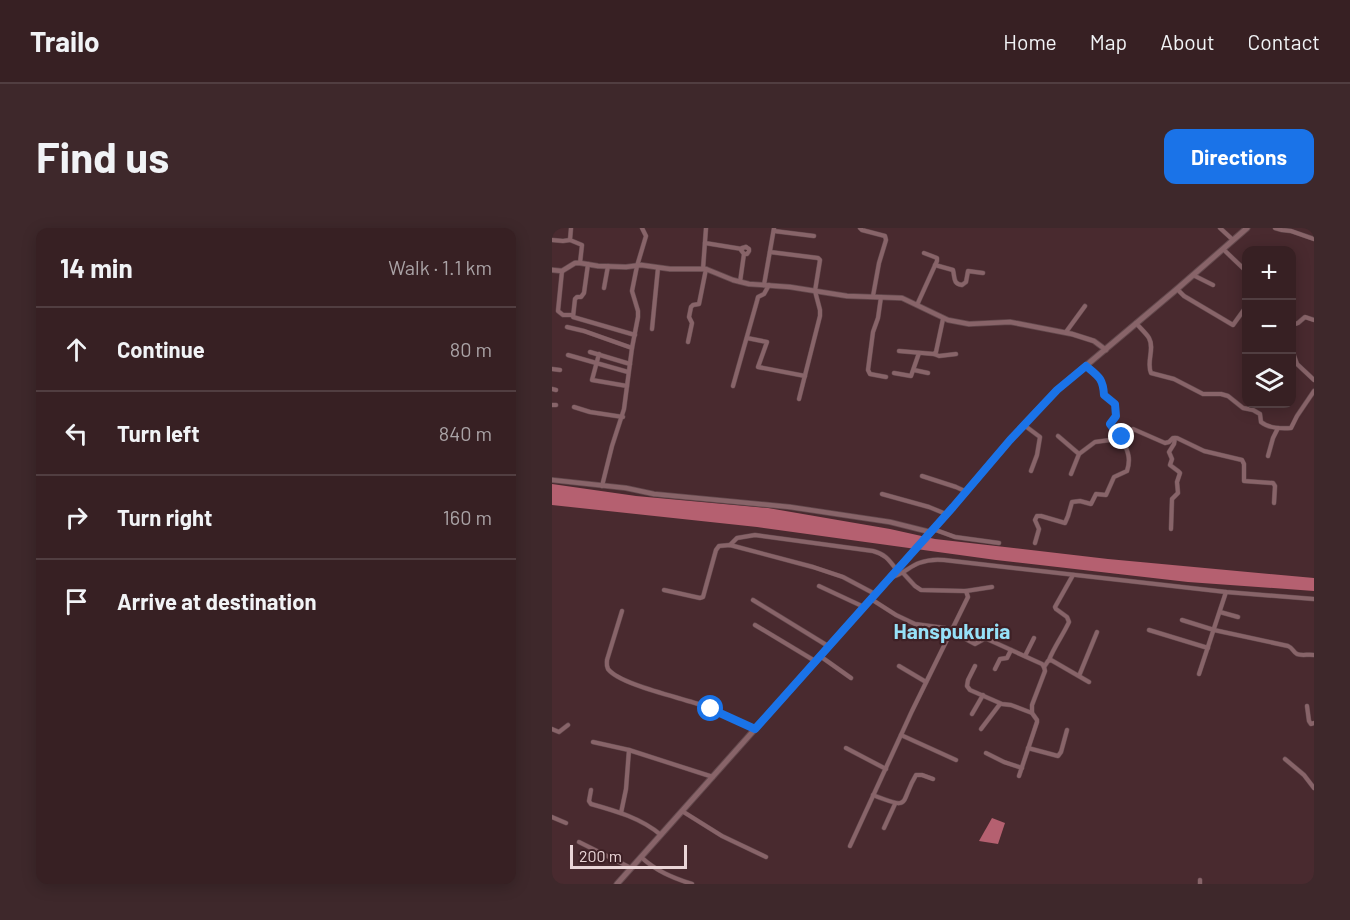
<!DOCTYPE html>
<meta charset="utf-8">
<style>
body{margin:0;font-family:Barlow,sans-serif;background:#3e282b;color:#f1f3f6}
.controls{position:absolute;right:18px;top:18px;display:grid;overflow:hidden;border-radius:12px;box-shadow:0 3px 15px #0003}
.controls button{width:54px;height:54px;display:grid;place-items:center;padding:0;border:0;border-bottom:2px solid #513e41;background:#372023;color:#f1f3f6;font:30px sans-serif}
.scale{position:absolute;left:18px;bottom:15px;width:117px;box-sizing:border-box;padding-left:6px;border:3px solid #ead5d7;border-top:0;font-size:16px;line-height:21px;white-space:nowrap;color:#ead5d7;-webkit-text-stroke:4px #3e2025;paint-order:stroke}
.stop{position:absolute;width:18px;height:18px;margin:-14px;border:4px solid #1a73e8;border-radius:50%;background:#fff}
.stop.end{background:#1a73e8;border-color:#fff;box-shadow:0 2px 6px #0008}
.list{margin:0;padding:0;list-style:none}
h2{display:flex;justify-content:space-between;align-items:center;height:78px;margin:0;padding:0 24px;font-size:26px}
h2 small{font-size:20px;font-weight:400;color:#aaa3a6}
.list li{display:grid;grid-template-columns:39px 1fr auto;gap:18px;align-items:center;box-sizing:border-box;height:84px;padding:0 24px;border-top:2px solid #513e41}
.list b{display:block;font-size:22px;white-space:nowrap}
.list em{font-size:20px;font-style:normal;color:#aaa3a6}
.icon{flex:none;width:33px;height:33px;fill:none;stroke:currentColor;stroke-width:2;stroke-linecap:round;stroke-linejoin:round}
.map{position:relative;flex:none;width:762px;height:656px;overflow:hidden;border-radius:12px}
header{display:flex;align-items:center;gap:36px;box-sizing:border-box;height:84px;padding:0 30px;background:#372023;border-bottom:2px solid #513e41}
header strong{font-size:28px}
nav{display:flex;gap:33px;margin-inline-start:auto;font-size:21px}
.intro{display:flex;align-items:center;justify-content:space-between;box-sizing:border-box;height:144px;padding:0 36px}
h1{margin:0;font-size:42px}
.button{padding:15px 27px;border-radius:12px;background:#1a73e8;color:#fff;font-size:21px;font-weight:700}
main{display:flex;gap:36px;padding:0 36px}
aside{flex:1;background:#372023;border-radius:12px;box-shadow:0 3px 15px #0003}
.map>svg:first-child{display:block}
.water{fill:#b56070}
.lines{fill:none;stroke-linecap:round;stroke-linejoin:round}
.minor-casing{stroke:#63494d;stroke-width:5}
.tertiary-casing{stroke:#63494d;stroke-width:6}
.secondary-casing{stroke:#63494d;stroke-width:7}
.minor{stroke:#886469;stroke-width:4}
.tertiary{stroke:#886469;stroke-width:4.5}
.secondary{stroke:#886469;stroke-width:5}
.route{stroke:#1a73e8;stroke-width:8}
.labels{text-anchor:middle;stroke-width:4.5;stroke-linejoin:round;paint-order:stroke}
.district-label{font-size:21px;font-weight:bold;fill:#96e1f8;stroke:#3e2025}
</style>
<header>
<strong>Trailo</strong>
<nav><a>Home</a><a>Map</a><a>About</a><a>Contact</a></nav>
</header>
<div class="intro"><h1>Find us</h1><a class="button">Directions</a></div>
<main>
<aside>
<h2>14 min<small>Walk · 1.1 km</small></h2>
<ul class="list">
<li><svg class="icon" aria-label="ahead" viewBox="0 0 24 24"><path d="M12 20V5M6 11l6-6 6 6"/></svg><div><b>Continue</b></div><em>80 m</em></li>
<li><svg class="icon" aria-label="left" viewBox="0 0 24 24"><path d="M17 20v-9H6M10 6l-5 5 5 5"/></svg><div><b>Turn left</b></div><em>840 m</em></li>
<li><svg class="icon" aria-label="right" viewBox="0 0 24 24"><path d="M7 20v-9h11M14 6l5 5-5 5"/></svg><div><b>Turn right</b></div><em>160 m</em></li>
<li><svg class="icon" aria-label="arrive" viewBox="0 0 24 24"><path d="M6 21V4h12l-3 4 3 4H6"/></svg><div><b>Arrive at destination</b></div></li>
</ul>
</aside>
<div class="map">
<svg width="762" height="656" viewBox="0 0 762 656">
<rect width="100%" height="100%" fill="#492a2f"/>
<!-- water -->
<g class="water">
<polygon points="0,256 84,268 216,280 338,301 383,311 556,331 762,350 762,363 636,354 444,332 205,299 0,277"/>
<polygon points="440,590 453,595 446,616 427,613"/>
</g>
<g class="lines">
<!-- minor casing -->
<g class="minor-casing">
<g id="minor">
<polyline points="19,0 18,12 30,17 28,35"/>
<polyline points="308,0 310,2 333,8 334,12 327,35 321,68"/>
<polyline points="668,0 681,12"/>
<polyline points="723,0 730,2 739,3 762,11"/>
<polyline points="222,3 262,8"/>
<polyline points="0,12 11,13 18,12"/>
<polyline points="153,15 190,21"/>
<polyline points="671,21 694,43"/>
<polyline points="218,24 266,30 268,32 263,63 268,82 268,88 247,171"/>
<polyline points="192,26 195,26 197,23 197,21 194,19"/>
<polyline points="36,36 32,65 29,69 25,69 23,71 21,89 83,107"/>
<path d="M383,37L401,42C403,50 401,56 410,57L414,54L416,43L431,45"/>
<polyline points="151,41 154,0"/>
<polyline points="10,43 6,83 11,87 20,87"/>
<polyline points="641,47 661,57"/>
<polyline points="188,54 192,26 189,22 190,20 194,19"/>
<polyline points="212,57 222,0"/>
<polyline points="52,60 56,38"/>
<polyline points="625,61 632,68 681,97 694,79"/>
<polyline points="329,69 326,90 321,104 316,142 318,146 334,149"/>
<polyline points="365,77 385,33 385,30 372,25"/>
<path d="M584,95C588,100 594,105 597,110C603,121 594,134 599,145L622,151L651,166H669L676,168L691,180L701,182L708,186L709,194C716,200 730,201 739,200L745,188L762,163"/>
<polyline points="740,96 740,122 745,136 762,152"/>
<polyline points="740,97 746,95 753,89 762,92"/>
<polyline points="15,99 32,103 80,120"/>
<polyline points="100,101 106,40"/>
<polyline points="514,104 533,78"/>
<polyline points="195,110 215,114 206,139 253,148"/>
<polyline points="136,114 140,95 137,89 139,79 141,77 147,76 154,41"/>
<polyline points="347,123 382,126 384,124 391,91"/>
<polyline points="38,124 78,136"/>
<polyline points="47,126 40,152 75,158"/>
<polyline points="382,126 387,128 404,126"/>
<polyline points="16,127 76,144"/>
<polyline points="0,141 8,142"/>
<polyline points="362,142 376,145"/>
<polyline points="342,145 359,148 367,125"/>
<polyline points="181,158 205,73 206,69 212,66 217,57"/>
<polyline points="0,161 4,162"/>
<polyline points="0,177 4,177"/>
<polyline points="22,179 38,184 71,189"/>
<polyline points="472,197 488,209 485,227 479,243"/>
<polyline points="506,208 527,226"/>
<polyline points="570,209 581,201 613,215 617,214 621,210 625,210 652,223 690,232 692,236 692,253 721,255 723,258 722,275"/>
<polyline points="716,228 721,210 726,200"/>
<path d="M519,246L527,226L543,214L558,212L564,206L558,196L564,188L563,176L553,167C551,150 546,148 534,138"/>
<polyline points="370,248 404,259 415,264"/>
<polyline points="50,258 60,218 72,181 80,120 86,89 86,83 80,63 85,38 94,8 90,0"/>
<polyline points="330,266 377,279 394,286"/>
<polyline points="381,301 403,309 447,315"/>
<polyline points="619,301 620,271 626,265 625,254 628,245 626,243 618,237 620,231 617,224 622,216 623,210"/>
<path d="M483,315L487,301L483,292L485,288H489L513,295L516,288L520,274L528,273L539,276L544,266L554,267L562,249L575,243C580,228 574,221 569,207L564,204"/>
<path d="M178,317L185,310L203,307L321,323C333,326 337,332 344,341"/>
<path d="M340,349C351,346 357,339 367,335C375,332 383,331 392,332L674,364L762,371"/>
<polyline points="267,358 312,379"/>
<polyline points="112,362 148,370 151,369 164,322 167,318 178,317 261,339 291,349 323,366"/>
<polyline points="414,363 440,359"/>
<polyline points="319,371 344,387 363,396 393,400 423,416 432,411 435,411 490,436 492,439 493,443 480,477 480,485 485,492 485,494 467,548"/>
<polyline points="201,372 276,418"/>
<path d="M70,383L55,432C55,435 54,437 56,441C68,457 131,470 152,478C169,484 186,493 203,501"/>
<polyline points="668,384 686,389"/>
<path d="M630,392L662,402L736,418C741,420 741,424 745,426C749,428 757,426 762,427"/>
<polyline points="203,397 263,433"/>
<polyline points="597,402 656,420"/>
<polyline points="268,428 299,450"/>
<polyline points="473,428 482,410"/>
<path d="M497,432C502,419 511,407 517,394L515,389L504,381L503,379L521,347"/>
<polyline points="347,438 374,454"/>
<polyline points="423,438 416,452 415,458 418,462 450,476 459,477 480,485"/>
<polyline points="492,439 496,433 499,432 537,454"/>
<polyline points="443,441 448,431 455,430 459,422"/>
<polyline points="647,446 674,364"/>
<polyline points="527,448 545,404"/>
<polyline points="755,478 757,493 759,496 762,495"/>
<polyline points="420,486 431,467"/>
<polyline points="0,501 7,504 16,497"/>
<polyline points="429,501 448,476"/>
<polyline points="349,507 404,532"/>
<polyline points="41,514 77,522 161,549"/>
<polyline points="294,520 334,541"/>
<polyline points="476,520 506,528 509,524 515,502"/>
<polyline points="434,525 452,534 470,540"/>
<polyline points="733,531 752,547 762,560"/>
<path d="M39,562L37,573L39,576C64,583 89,590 109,607"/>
<path d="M321,567C361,583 347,575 364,547H370L381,551"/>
<polyline points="130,583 170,608 214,629"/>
<polyline points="69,585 74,561 77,522"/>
<polyline points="0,589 14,595"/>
<polyline points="332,600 343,576"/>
<polyline points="27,614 79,640"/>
<polyline points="298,618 360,483 416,369 414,363 412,363 369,362 363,358 351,345"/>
<path d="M89,629C104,643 121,650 140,656"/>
<polyline points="648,656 648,652"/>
</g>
</g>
<!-- tertiary casing -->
<g class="tertiary-casing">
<g id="tertiary">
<polyline points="0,42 10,43 23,35 28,35 46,38 74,39 89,37 118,41 154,41 181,52 197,56 238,59 295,68 350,70 396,92 417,96 458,94 520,106 542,113 554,122"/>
<polyline points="0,252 74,260 102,266 238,279 338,294 378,304"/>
</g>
</g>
<!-- secondary casing -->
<g class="secondary-casing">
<polyline id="secondary" points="65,656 401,279 458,212 481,187 505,162 625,61 695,0"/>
</g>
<!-- minor -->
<use href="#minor" class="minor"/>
<!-- tertiary -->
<use href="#tertiary" class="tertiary"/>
<!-- secondary -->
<use href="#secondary" class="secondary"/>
</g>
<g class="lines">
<!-- route -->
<path class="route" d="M159,481L203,501L401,279L458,212L505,162L534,138C546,148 551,150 552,167L563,176L564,188L558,196L564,204L568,206L570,209"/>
</g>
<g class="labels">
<!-- district labels -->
<g class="district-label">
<text x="400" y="411">Hanspukuria</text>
</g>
</g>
</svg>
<div class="controls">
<button>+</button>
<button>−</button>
<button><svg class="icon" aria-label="layers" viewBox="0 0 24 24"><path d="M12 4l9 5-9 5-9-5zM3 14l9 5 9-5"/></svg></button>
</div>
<div class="scale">200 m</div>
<div class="stop" style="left:159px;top:481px"></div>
<div class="stop end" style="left:570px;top:209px"></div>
</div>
</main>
